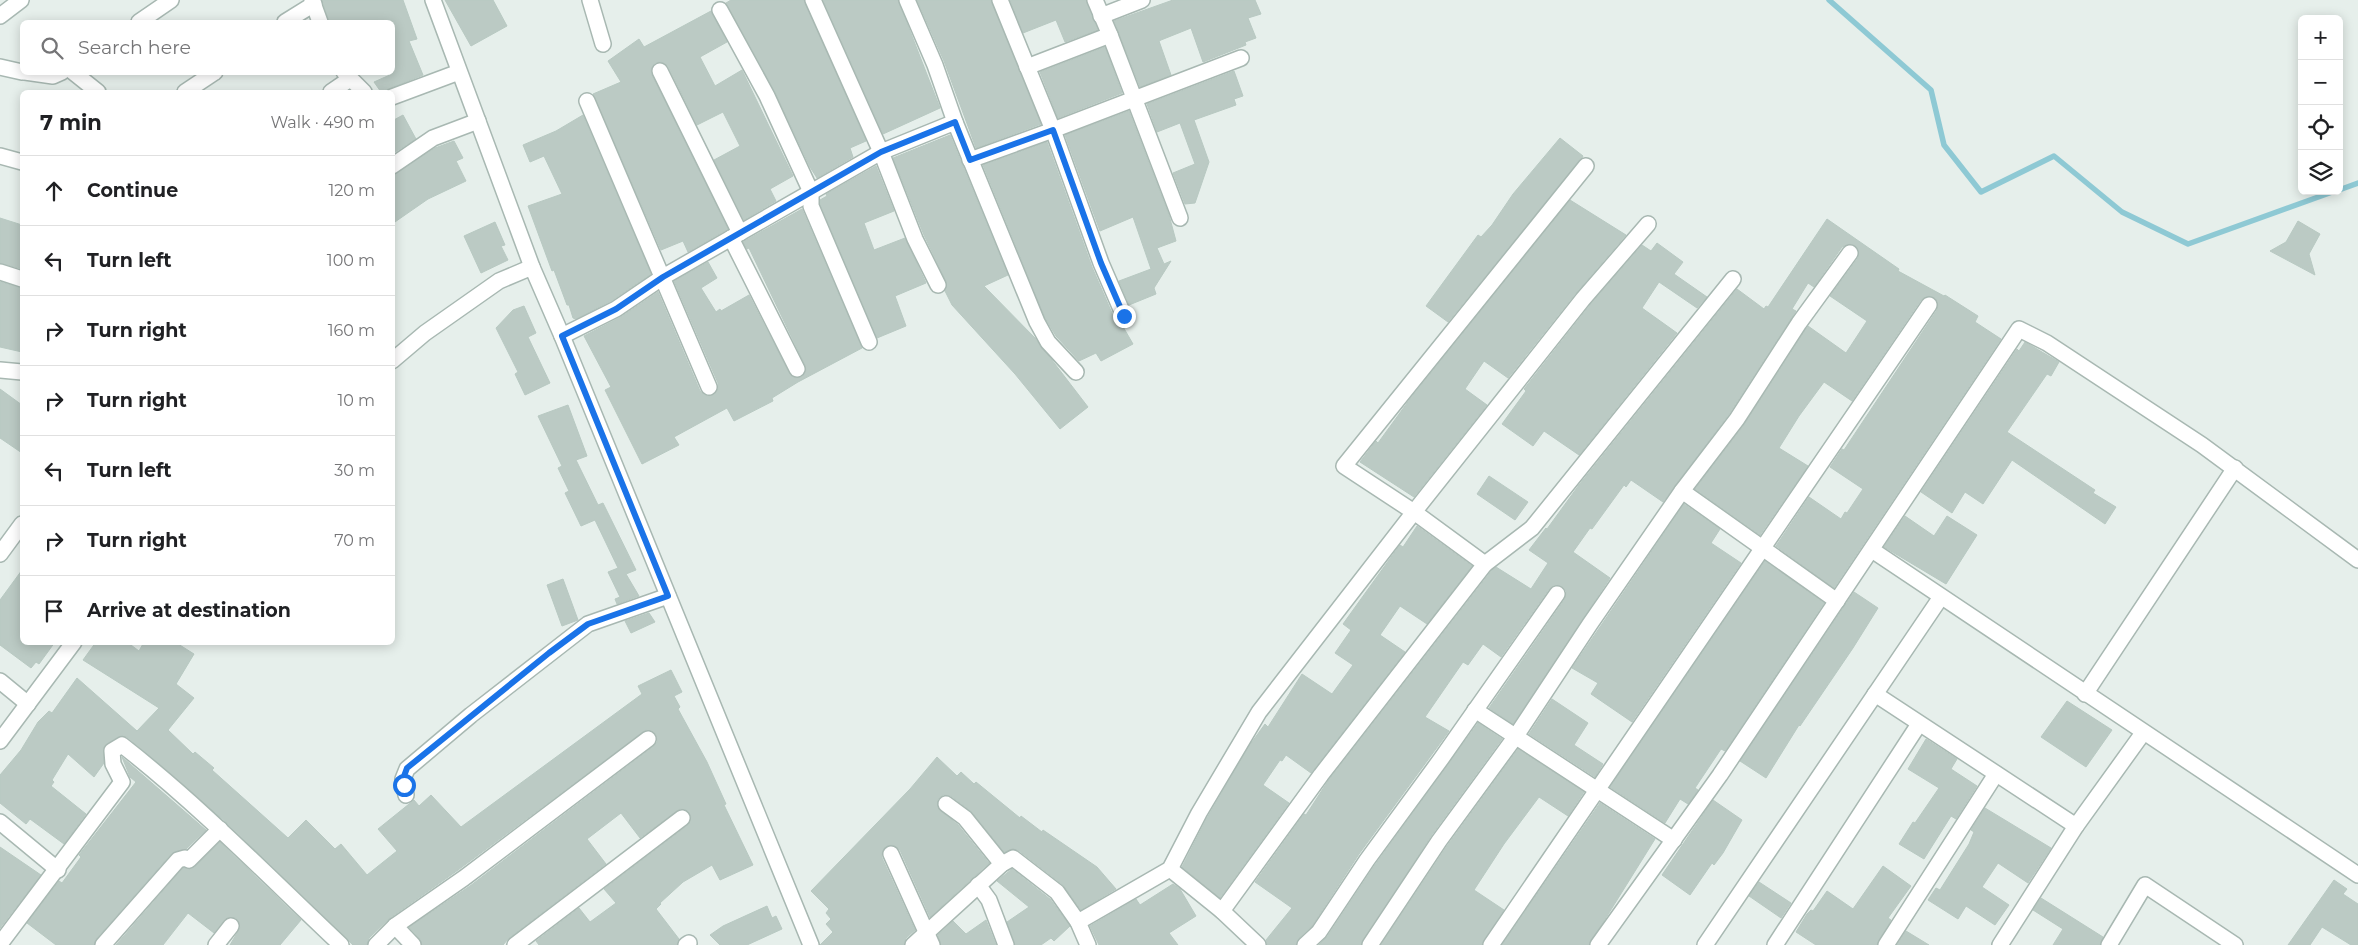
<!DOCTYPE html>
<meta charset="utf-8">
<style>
body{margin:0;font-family:Montserrat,sans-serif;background:#f2f2f2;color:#202124}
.controls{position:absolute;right:15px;top:15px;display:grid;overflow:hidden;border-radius:8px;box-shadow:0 2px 12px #0003}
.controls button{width:45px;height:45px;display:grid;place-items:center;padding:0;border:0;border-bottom:1px solid #e0e0e0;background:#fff;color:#202124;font:25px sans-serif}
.stop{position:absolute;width:15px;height:15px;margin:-11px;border:4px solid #1a73e8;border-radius:50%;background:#fff}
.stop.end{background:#1a73e8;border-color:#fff;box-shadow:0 1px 5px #0008}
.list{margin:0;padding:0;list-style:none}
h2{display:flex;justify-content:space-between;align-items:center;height:65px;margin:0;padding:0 20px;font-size:21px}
h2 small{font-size:16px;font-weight:400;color:#757577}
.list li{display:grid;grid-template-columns:32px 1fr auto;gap:15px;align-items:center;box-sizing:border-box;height:70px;padding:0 20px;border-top:1px solid #e0e0e0}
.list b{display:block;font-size:19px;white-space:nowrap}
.list em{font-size:16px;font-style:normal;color:#757577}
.icon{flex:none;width:28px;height:28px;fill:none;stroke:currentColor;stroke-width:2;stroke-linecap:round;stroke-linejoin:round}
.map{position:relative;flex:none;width:2358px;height:945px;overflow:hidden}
.search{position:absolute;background:#fff;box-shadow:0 2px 12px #0003;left:20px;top:20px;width:375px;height:55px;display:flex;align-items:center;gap:12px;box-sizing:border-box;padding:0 18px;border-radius:8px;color:#757577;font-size:19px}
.panel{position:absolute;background:#fff;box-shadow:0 2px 12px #0003;left:20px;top:90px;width:375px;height:555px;border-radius:8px}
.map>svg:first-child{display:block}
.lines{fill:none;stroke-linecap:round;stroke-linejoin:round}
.stream{stroke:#8ec9d4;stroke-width:5.5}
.building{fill:#bbcac4;stroke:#b8c9c2}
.minor-casing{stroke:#a8b8b2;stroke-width:18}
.minor{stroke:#fff;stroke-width:15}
.route{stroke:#1a73e8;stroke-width:6}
</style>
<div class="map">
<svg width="2358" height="945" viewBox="0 0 2358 945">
<rect width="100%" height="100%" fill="#e6efeb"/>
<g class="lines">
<!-- stream -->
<g class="stream">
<polyline points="1829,0 1931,90 1944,145 1981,192 2054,156 2122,212 2188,244 2335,191"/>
<polyline points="2339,190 2358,183"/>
</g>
</g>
<!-- building -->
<g class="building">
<polygon points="322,0 403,0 417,39 409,41 423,75 381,92 374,82 392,74 392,22 329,22"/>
<polygon points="445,0 493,0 507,26 471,46"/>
<polygon points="731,0 804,0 866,141 850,148 853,157 817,178 810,167 775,92 726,3"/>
<polygon points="823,0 898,0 940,108 883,134"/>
<polygon points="917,0 991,0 1041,124 976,148 944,61"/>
<polygon points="1010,0 1086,0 1098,30 1065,42 1056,20 1023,33"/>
<polygon points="1173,0 1255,0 1261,14 1248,18 1256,38 1245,42 1246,45 1203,62 1191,28 1161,40 1159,41 1171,75 1140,87 1114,21"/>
<polygon points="711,11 727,42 700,57 715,86 742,70 793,176 770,189 776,201 744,220 714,160 740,146 723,112 697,125 668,66 661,62 655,63 651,70 652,75 728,229 688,252 683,241 661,250 593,94 621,82 608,61 639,39 644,47"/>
<polygon points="1105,47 1122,93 1058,118 1040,72"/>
<polygon points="1234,71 1243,96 1234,99 1236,105 1194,120 1209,162 1195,203 1185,204 1173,173 1195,164 1180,123 1157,132 1147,104"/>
<polygon points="1129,111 1169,215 1176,241 1157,248 1164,264 1171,261 1154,288 1156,294 1129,305 1119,281 1151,269 1133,217 1100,231 1065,135"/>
<polygon points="403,115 416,139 392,154 392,121"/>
<polygon points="583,115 651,274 611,301 576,319 573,318 569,305 567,305 554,270 552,271 528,206 562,194 544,156 530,162 523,145 556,131"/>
<polygon points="950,135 1008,275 984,286 1035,338 1088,407 1060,429 1015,374 952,305 945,291 946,281 924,235 893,158"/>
<polygon points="1560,138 1583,156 1582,158 1448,322 1426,306 1478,235 1481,237 1492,225 1513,194"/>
<polygon points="454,141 463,158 456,161 466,181 428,199 392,224 392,175 435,148"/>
<polygon points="1047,142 1092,267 1115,320 1122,325 1133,344 1101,361 1096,353 1079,361 1056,336 1045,318 983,165"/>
<polygon points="876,166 894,211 864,223 874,250 905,238 926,283 895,296 906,326 877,338 820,204 820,200 827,196 826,194"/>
<polygon points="1570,200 1626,235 1576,293 1508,378 1484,361 1465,389 1487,405 1414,497 1360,462 1376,441 1378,443 1410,399"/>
<polygon points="802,209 862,348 798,382 772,398 773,401 734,421 727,408 674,437 679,445 642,464 605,390 611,387 584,336 621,317 658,292 700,391 707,396 713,395 718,389 718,383 674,281 708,262 717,278 701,288 716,312 720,309 721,311 749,295 789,373 796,378 802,377 806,370 805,365 749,248 747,249 743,242"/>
<polygon points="0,218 22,225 22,269 0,263"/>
<polygon points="1827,219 1899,269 1898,271 1944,296 1945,295 1978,316 1975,322 2001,339 1834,588 1776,546 1809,497 1841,519 1845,512 1847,513 1863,489 1830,467 1842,449 1844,450 1937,310 1938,305 1935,298 1929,296 1921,300 1852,401 1824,382 1799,416 1779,448 1808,466 1760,535 1695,489 1744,425 1808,326 1846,353 1867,321 1830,296 1858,258 1858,249 1850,244 1842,247 1814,287 1808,283 1792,309 1796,311 1729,414 1663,502 1631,480 1626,487 1624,485 1592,529 1590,528 1573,552 1610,578 1513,724 1489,708 1565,599 1566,591 1558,585 1549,589 1501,657 1483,644 1468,665 1463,662 1425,717 1449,731 1359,854 1312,926 1299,938 1296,945 1267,945 1266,940 1292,908 1255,882 1304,814 1306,815 1328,781 1493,569 1496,567 1531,589 1548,563 1529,550 1546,528 1547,529 1579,485 1737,289 1764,309 1766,306 1768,307"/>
<polygon points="2298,221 2320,234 2309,254 2315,275 2270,251 2286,242"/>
<polygon points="495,222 505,245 501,246 508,260 481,273 464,236"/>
<polygon points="1657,243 1683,262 1674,274 1707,297 1697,308 1659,282 1642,308 1677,333 1579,455 1544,431 1533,446 1502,424 1526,391 1524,389 1590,305 1642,245 1651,251"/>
<polygon points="0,282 22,288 22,352 0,347"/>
<polygon points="524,306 536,333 528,337 550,383 525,395 515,374 518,372 496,328 513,310"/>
<polygon points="2025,342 2059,362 2051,376 2047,374 2007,432 2095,490 2093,493 2116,507 2105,524 2012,460 1983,504 1965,492 1952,513 1921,492 2017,349 2019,351"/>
<polygon points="0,389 22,405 22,453 0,438"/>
<polygon points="568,405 587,456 576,460 598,505 603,503 636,570 626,574 639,596 617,604 615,599 620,597 608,572 618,568 595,520 581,526 565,493 569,491 558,468 562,466 538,416"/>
<polygon points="1489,476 1528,502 1515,520 1477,494"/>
<polygon points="1684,504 1720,529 1711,543 1741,563 1632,722 1591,694 1598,683 1572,668"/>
<polygon points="1905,516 1934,536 1947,516 1977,535 1946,584 1884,547"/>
<polygon points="1417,526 1472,566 1427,624 1400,606 1380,635 1405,652 1311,773 1286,755 1282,761 1280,760 1263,785 1289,803 1220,898 1182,867 1207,818 1249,746 1265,724 1268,727 1302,674 1332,694 1353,665 1335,653 1351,630 1343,624 1389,560 1400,545 1403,547"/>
<polygon points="1765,561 1824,603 1725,751 1721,749 1695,788 1698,790 1688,804 1680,799 1665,823 1610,787"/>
<polygon points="22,570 22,642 55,642 39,664 36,662 31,668 0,645 0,600"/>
<polygon points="563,579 578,620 562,626 547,585"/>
<polygon points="1854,592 1878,608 1853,648 1800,726 1799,725 1766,778 1740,761"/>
<polygon points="649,613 655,622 631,633 625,621"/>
<polygon points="96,642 127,642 139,651 144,642 175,642 194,654 176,684 194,698 168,730 193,754 195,752 214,768 212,770 288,838 306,820 335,849 341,844 367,875 397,851 378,829 414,800 419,806 431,795 461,827 642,694 638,686 671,670 682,692 674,696 680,707 678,709 707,762 726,804 724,805 753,865 720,880 712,865 683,882 660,903 661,904 656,909 679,939 677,945 539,945 536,941 579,908 590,922 616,903 604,889 688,825 691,817 686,810 680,809 640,838 621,813 587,839 606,864 509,938 503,945 422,945 420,939 409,927 470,886 654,746 657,742 656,734 646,730 458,870 390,918 369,938 367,945 353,945 226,822 127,737 118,737 104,746 104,763 94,777 68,754 52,780 54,782 51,786 86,814 64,844 30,819 26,824 0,803 0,775 21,750 38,722 49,711 52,713 77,678 137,731 159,708 83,660"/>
<polygon points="1552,699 1588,723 1574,745 1603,764 1595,777 1529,734"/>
<polygon points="2067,701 2112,730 2086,767 2041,737"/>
<polygon points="1478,723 1502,739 1431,836 1361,945 1319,945 1327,937 1375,865"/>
<polygon points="1926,739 1957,759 1951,769 1977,786 1956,819 1951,816 1924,859 1899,844 1913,822 1915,823 1939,788 1908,769"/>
<polygon points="1518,749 1584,792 1568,816 1539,797 1504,844 1474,890 1504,910 1482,945 1381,945 1447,846"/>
<polygon points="122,757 206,830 186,849 171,854 96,939 94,945 56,945 27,923 59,881 62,883 81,857 79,855 136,782 130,777"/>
<polygon points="937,757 957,776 961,772 974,784 976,782 1020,818 1021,816 1042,832 1043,830 1097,867 1116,889 1081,910 1063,885 1018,850 1013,849 1004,852 971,811 951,796 943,795 938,799 938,808 958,825 989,863 930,917 900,850 892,845 887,846 882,853 882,858 915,930 906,938 904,945 820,945 833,932 826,924 831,919 826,913 829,909 811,891 910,789"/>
<polygon points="1713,800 1742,820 1723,853 1714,865 1712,863 1690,895 1662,875"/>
<polygon points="1600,803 1655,839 1589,945 1502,945"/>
<polygon points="1985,808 2051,848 2028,883 1998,863 1982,887 2009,905 1995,925 1966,906 1958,919 1928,900 1936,888 1940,890 1969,844 1974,832 1971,830"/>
<polygon points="220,842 301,920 280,945 230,945 240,928 236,918 227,918 214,933 188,913 163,945 116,945 183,868 195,867"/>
<polygon points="0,847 41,875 0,928"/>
<polygon points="1883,866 1911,886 1888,918 1891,920 1877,945 1816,945 1796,932 1807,914 1811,910 1813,911 1827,891 1853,909"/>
<polygon points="1012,869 1050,899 1070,926 1054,941 1051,938 1041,945 1015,945 1007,922 1029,907 997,881"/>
<polygon points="2334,880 2347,889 2343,894 2358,904 2358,945 2351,945 2322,927 2310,945 2288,945"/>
<polygon points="1759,882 1791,903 1781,918 1749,896"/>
<polygon points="1173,884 1180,889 1196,916 1169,933 1178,945 1099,945 1090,926 1136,899 1140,905"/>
<polygon points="2041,898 2103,937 2100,945 2053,945 2063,929 2033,910"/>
<polygon points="767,906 772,918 776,916 782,929 747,945 720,945 710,935 723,926"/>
<polygon points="986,920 996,945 941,945 938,935 953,921 966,934"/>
<polygon points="1906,931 1929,945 1897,945"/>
</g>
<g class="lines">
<!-- minor casing -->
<g class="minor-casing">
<g id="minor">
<polyline points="312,0 320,22"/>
<polyline points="433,0 532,267 562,336 811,945"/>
<polyline points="590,0 603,44"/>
<polyline points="813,0 881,152 915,239 938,285"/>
<polyline points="907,0 935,65 955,122"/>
<polyline points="1000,0 1053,130 1101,263 1124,316"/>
<polyline points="720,10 767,96 811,192 811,206 869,342"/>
<polyline points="0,16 21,0"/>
<polyline points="1101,16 1142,0"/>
<polyline points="139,22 171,0"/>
<polyline points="285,22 314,4"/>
<polyline points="1110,35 1180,218"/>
<polyline points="0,67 22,72"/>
<polyline points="1027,67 1110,35 1095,0"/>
<polyline points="660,71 740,233"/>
<polyline points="25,72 53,76 62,72"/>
<polyline points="73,72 98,92"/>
<polyline points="344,72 364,92"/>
<polyline points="185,92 215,72"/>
<polyline points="331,92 350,79"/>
<polyline points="392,97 459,72"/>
<polyline points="587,101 709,387"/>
<polyline points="0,156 22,162"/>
<polyline points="970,160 1053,130 1241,58"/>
<polyline points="392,166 433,138 478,121"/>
<polyline points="1648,224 1583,299 1414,512 1485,564 1532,528 1733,279"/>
<polyline points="731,238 797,369"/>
<polyline points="0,272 22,279"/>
<polyline points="562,336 616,309 663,277 881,152 955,122 1037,322 1048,342 1076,372"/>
<polyline points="392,361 425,333 499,281 532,267"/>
<polyline points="0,370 22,372"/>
<polyline points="1682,491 1837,601"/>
<polyline points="1872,550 2358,875"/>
<polyline points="0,554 22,524"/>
<polyline points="0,681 28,704"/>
<polyline points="1875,694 2076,826"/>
<polyline points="2085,694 2235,468"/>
<polyline points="1475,710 1674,840"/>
<polyline points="0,741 74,642"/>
<polyline points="406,795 403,779 407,769 471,715 588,624 668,596"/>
<polyline points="946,804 965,818 1002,864"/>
<polyline points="0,822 58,870"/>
<polyline points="891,854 932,945"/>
<polyline points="1170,869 1222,911 1258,945"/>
<polyline points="978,885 989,900 1006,945"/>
<polyline points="1222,911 1321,775 1485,564"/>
<polyline points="1078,922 1170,869 1199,813 1259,712 1414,512 1344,466 1586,166"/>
<polyline points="395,926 413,945"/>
<path d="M0,944L122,782L113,764L112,751L122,745C200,806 269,877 341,945"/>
<polyline points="103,945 178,860 185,858 189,860 220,829"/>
<polyline points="216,945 231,926"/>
<polyline points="376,945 395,926 464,878 648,739"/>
<polyline points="515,945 682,818"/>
<polyline points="686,945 689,943"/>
<polyline points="913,945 1002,864 1013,858 1057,892 1078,922 1088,945"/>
<polyline points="1305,945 1319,932 1367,860 1441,759 1557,594"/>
<polyline points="1370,945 1439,841 1516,736 1590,624 1682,491 1737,419 1799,323 1850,253"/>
<polyline points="1491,945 1929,305"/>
<polyline points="1598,945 1720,775 2019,329 2047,343 2202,445 2358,560"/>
<polyline points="1705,945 1941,597"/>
<polyline points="1775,945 1919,724"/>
<polyline points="1886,945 1996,774"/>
<polyline points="2000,945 2076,826 2143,733"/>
<polyline points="2109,945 2145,885 2235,945"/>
</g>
</g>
<!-- minor -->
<use href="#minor" class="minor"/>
</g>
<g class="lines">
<!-- route -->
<polyline class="route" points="404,785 403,779 407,768 549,653 588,624 668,596 562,336 616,309 663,277 881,152 955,122 970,160 1053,130 1101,263 1124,316"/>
</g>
</svg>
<div class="controls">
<button>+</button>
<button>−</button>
<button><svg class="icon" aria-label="locate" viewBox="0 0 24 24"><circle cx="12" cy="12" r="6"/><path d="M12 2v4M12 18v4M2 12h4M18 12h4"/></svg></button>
<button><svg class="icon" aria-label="layers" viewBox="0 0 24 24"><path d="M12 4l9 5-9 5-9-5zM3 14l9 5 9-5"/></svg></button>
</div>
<div class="stop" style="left:404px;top:785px"></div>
<div class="stop end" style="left:1124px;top:316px"></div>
<div class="search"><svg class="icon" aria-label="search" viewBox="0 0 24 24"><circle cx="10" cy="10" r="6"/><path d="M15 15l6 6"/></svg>Search here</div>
<section class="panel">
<h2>7 min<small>Walk · 490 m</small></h2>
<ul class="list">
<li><svg class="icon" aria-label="ahead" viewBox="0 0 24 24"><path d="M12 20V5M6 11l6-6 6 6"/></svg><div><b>Continue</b></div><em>120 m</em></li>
<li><svg class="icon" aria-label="left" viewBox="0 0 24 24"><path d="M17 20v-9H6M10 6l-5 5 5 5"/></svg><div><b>Turn left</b></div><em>100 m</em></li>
<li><svg class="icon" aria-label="right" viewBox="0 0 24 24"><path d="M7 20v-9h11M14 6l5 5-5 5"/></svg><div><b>Turn right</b></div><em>160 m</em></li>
<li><svg class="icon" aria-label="right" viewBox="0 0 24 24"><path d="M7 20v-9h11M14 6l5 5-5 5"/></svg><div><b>Turn right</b></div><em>10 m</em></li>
<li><svg class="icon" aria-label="left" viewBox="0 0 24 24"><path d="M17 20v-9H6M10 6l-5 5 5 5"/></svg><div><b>Turn left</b></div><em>30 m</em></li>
<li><svg class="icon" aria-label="right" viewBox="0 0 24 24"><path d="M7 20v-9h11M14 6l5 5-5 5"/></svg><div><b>Turn right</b></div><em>70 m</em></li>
<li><svg class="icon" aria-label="arrive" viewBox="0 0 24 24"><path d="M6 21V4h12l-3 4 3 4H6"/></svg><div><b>Arrive at destination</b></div></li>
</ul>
</section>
</div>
